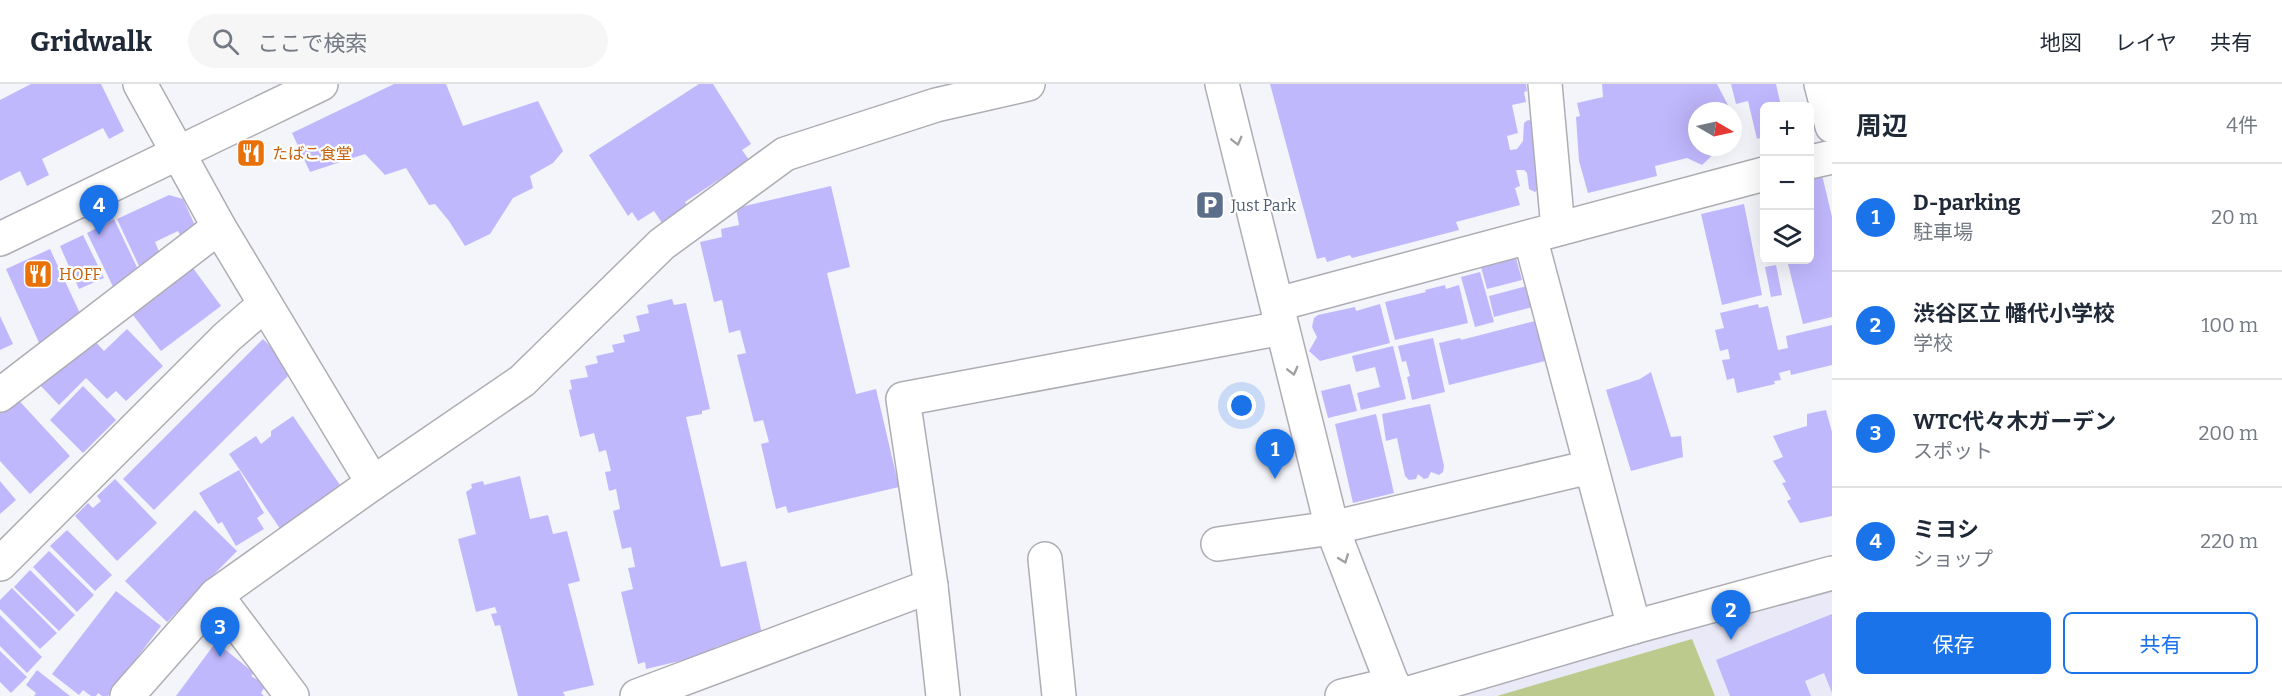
<!DOCTYPE html>
<html lang="ja">
<meta charset="utf-8">
<style>
body{margin:0;font-family:Bitter,"Noto Sans JP",serif;background:#f6f6f7;color:#1f2937}
.controls{position:absolute;right:18px;top:18px;display:grid;overflow:hidden;border-radius:9px;box-shadow:0 6px 24px #0002}
.controls button{width:54px;height:54px;display:grid;place-items:center;padding:0;border:0;border-bottom:2px solid #e0e1e3;background:#fff;color:#1f2937;font:30px sans-serif}
.compass{position:absolute;left:1688px;top:18px;width:54px;height:54px;border-radius:50%;background:#fff;box-shadow:0 6px 24px #0002;rotate:99deg}
.you{position:absolute;left:1242px;top:322px;width:21px;height:21px;margin:-15px;border:4px solid #fff;border-radius:50%;background:#1a73e8;box-shadow:0 0 0 9px #1a73e833}
.badge{display:grid;place-items:center;width:39px;height:39px;border-radius:50%;background:#1a73e8;color:#fff;font-size:20px;font-weight:700}
.pin{position:absolute;translate:-50% -50px;filter:drop-shadow(0 2px 3px #0008)}
.pin::after{content:'';position:absolute;top:32px;width:21px;height:18px;background:inherit;clip-path:polygon(0 0,100% 0,50% 100%)}
.list{margin:0;padding:0;list-style:none}
h2{display:flex;justify-content:space-between;align-items:center;height:78px;margin:0;padding:0 24px;font-size:26px}
h2 small{font-size:20px;font-weight:400;color:#747a83}
.list li{display:grid;grid-template-columns:39px 1fr auto;gap:18px;align-items:center;box-sizing:border-box;height:108px;padding:0 24px;border-top:2px solid #e0e1e3}
.list b{display:block;font-size:22px;white-space:nowrap}
.list p{margin:0;font-size:20px;white-space:nowrap;color:#747a83}
.list em{font-size:20px;font-style:normal;color:#747a83}
.actions{display:flex;gap:12px;padding:18px 24px}
.actions a{flex:1;padding:14px 0;border:2px solid #1a73e8;border-radius:9px;text-align:center;font-size:21px;color:#1a73e8}
.actions .main{background:#1a73e8;color:#fff}
.icon{flex:none;width:33px;height:33px;fill:none;stroke:currentColor;stroke-width:2;stroke-linecap:round;stroke-linejoin:round}
.map{position:relative;flex:none;width:1832px;height:612px;overflow:hidden}
header{display:flex;align-items:center;gap:36px;box-sizing:border-box;height:84px;padding:0 30px;background:#fff;border-bottom:2px solid #e0e1e3}
header strong{font-size:28px}
nav{display:flex;gap:33px;margin-inline-start:auto;font-size:21px}
.search{width:420px;height:54px;background:#f6f6f7;display:flex;align-items:center;gap:15px;box-sizing:border-box;padding:0 21px;border-radius:33px;color:#747a83;font-size:22px}
main{display:flex}
aside{flex:1;background:#fff}
.map>svg:first-child{display:block}
.built{fill:#eae9f7}
.green{fill:#bccb8d}
.building{fill:#c0b8fd}
.lines{fill:none;stroke-linecap:round;stroke-linejoin:round}
.minor-casing{stroke:#aeadb4;stroke-width:36}
.minor{stroke:#fff;stroke-width:33}
.oneway{stroke:#a0a0a1}
.labels{text-anchor:middle;stroke-width:4.5;stroke-linejoin:round;paint-order:stroke}
.food-label{font-size:16px;fill:#c56008;stroke:#fff;text-anchor:start}
.service-label{font-size:16px;fill:#4e5e75;stroke:#fff;text-anchor:start}
</style>
<header>
<strong>Gridwalk</strong>
<div class="search"><svg class="icon" aria-label="search" viewBox="0 0 24 24"><circle cx="10" cy="10" r="6"/><path d="M15 15l6 6"/></svg>ここで検索</div>
<nav><a>地図</a><a>レイヤ</a><a>共有</a></nav>
</header>
<main>
<div class="map">
<svg width="1832" height="612" viewBox="0 0 1832 612">
<rect width="100%" height="100%" fill="#f4f4fb"/>
<!-- built -->
<polygon class="built" points="1832,501 1832,612 1429,612"/>
<!-- green -->
<polygon class="green" points="1692,555 1715,612 1497,612"/>
<!-- building -->
<g class="building">
<polygon points="31,0 101,0 124,47 109,55 103,44 42,75 49,91 27,102 20,87 0,97 0,16"/>
<polygon points="394,0 446,0 463,42 538,17 563,67 553,79 530,92 533,104 513,114 490,150 465,162 449,137 435,120 429,121 406,84 385,91 365,70 310,88 292,49"/>
<polygon points="699,0 713,0 751,60 742,66 749,76 685,118 688,123 662,139 654,127 638,137 632,128 628,132 589,71"/>
<polygon points="1270,0 1526,0 1527,7 1524,8 1526,18 1512,21 1518,49 1507,52 1510,66 1517,65 1523,57 1524,39 1528,36 1533,37 1537,106 1535,108 1529,105 1527,89 1524,86 1516,86 1520,102 1515,104 1520,121 1456,138 1459,146 1352,174 1350,171 1327,178 1325,173 1317,175"/>
<polygon points="1602,0 1717,0 1731,27 1697,27 1697,63 1721,63 1702,81 1687,74 1655,82 1657,92 1588,109 1579,77 1576,33 1580,32 1577,19 1603,13"/>
<polygon points="1731,0 1776,0 1781,22 1764,22 1764,53 1757,55 1748,17 1736,20"/>
<polygon points="1733,30 1740,44 1733,52"/>
<polygon points="1822,91 1832,133 1832,233 1803,240 1787,176 1810,176 1810,94"/>
<polygon points="831,102 850,183 827,189 856,310 876,305 899,403 788,429 786,422 776,425 761,360 769,358 763,336 754,338 737,271 746,269 740,246 729,249 722,216 714,218 700,158 722,153 721,145 739,141 736,124"/>
<polygon points="169,111 183,115 197,146 181,153 178,147 155,158 161,172 139,182 117,135"/>
<polygon points="1744,120 1762,211 1722,221 1701,130"/>
<polygon points="114,135 143,196 119,215 87,149"/>
<polygon points="83,151 104,194 79,205 60,162"/>
<polygon points="50,165 85,240 45,272 6,185"/>
<polygon points="1516,174 1522,196 1487,205 1481,183"/>
<polygon points="190,180 221,222 161,267 129,226"/>
<polygon points="1776,181 1782,211 1771,213 1765,183"/>
<polygon points="1480,188 1494,238 1475,243 1461,193"/>
<polygon points="1445,201 1446,205 1459,201 1468,239 1395,256 1385,218 1426,208 1425,206"/>
<polygon points="1527,202 1533,223 1494,233 1489,212"/>
<polygon points="672,215 674,221 686,219 710,325 702,327 702,330 686,333 721,483 746,477 762,550 716,563 718,568 646,585 645,578 638,580 621,508 633,505 628,484 635,483 631,463 622,465 613,427 620,425 616,405 609,407 605,388 611,387 606,366 599,368 594,349 580,353 569,306 572,305 570,296 588,293 585,282 598,279 596,272 614,268 612,261 625,258 623,251 640,247 636,232 649,229 647,221"/>
<polygon points="1380,220 1390,259 1320,277 1309,267 1317,253 1312,243 1314,234 1318,231 1355,223 1356,227"/>
<polygon points="1758,220 1759,224 1768,222 1778,266 1788,264 1786,252 1832,241 1832,281 1791,291 1790,286 1779,289 1781,296 1774,297 1775,300 1737,309 1734,294 1727,296 1722,276 1730,275 1728,265 1720,267 1715,246 1724,244 1720,229"/>
<polygon points="0,232 13,260 0,266"/>
<polygon points="1539,236 1549,276 1449,301 1439,259 1460,254 1461,256"/>
<polygon points="127,245 163,282 126,317 116,307 107,315 86,294 59,321 40,301 91,253 104,267"/>
<polygon points="1433,254 1445,308 1412,316 1407,293 1410,292 1406,277 1402,278 1398,262"/>
<polygon points="263,255 294,286 154,426 123,395"/>
<polygon points="1393,262 1406,315 1361,326 1357,309 1380,303 1375,283 1356,288 1352,272"/>
<polygon points="1651,288 1671,353 1681,352 1683,373 1631,387 1606,306 1640,295"/>
<polygon points="1350,300 1357,327 1328,334 1321,307"/>
<polygon points="83,302 116,336 83,369 50,336"/>
<polygon points="13,310 70,372 30,410 0,377 0,322"/>
<polygon points="1430,320 1444,382 1443,388 1439,391 1431,388 1428,394 1424,395 1418,390 1416,395 1409,396 1405,392 1397,354 1386,357 1382,330"/>
<polygon points="1826,326 1832,348 1832,432 1800,439 1787,417 1791,415 1782,399 1786,398 1773,377 1783,373 1773,352 1807,342 1807,330"/>
<polygon points="1376,330 1394,409 1353,419 1335,340"/>
<polygon points="293,332 342,404 281,446 229,370 256,352 261,360 271,352 271,347"/>
<polygon points="239,386 264,429 257,434 264,445 236,462 222,438 218,440 199,409"/>
<polygon points="520,392 530,435 548,431 553,450 567,447 580,497 568,500 594,601 563,608 565,612 518,612 500,541 495,542 491,530 497,529 495,523 476,528 458,455 476,450 466,408 472,404 471,400 483,397 484,401"/>
<polygon points="115,395 157,439 117,477 75,432 88,419 93,424 101,417 97,412"/>
<polygon points="0,397 16,416 0,430"/>
<polygon points="195,426 237,467 167,538 125,497"/>
<polygon points="67,446 112,491 95,507 50,462"/>
<polygon points="49,467 94,511 77,528 33,483"/>
<polygon points="30,486 75,531 59,547 14,503"/>
<polygon points="12,504 57,549 40,565 0,525 0,516"/>
<polygon points="116,507 161,542 108,612 102,612 98,609 96,612 91,612 83,606 79,611 52,590"/>
<polygon points="1832,530 1832,609 1824,589 1805,597 1811,612 1730,612 1716,576"/>
<polygon points="0,531 42,573 27,589 0,562"/>
<polygon points="216,558 254,589 251,592 266,601 261,609 264,612 176,612"/>
<polygon points="0,567 27,593 11,609 0,598"/>
<polygon points="37,586 70,612 34,612 36,609 26,601"/>
</g>
<g class="lines">
<!-- minor casing -->
<g class="minor-casing">
<g id="minor">
<polyline points="140,0 219,143 373,399"/>
<polyline points="1222,0 1332,444 1397,612"/>
<polyline points="1545,0 1558,145"/>
<polyline points="1821,0 1832,42"/>
<polyline points="1810,78 1832,73"/>
<polyline points="1530,153 1634,543"/>
<polyline points="0,155 321,0"/>
<polyline points="1278,220 1764,90"/>
<polyline points="0,311 219,143"/>
<polyline points="1218,460 1332,444 1590,383"/>
<polyline points="1045,475 1059,612"/>
<polyline points="0,480 227,253 265,220"/>
<polyline points="216,511 292,612"/>
<polyline points="127,612 216,511 373,399 522,297 662,160 785,70 936,21 1028,0"/>
<polyline points="637,612 931,502"/>
<polyline points="943,612 931,502 903,315 1282,244"/>
<polyline points="1342,612 1393,600"/>
<polyline points="1399,612 1634,543 1832,489"/>
</g>
</g>
<!-- minor -->
<use href="#minor" class="minor"/>
</g>
<!-- one-way arrows -->
<defs><path id="oneway-chevron" d="M-2-3.5L2.5 0L-2 3.5" fill="none" stroke-width="1.6" stroke-linecap="round" stroke-linejoin="round" transform="scale(1.5)"/></defs>
<g class="oneway">
<use href="#oneway-chevron" transform="translate(1237 57) rotate(76)"/>
<use href="#oneway-chevron" transform="translate(1293 287) rotate(76)"/>
<use href="#oneway-chevron" transform="translate(1344 475) rotate(69)"/>
</g>
<!-- icons -->
<defs>
<g id="restaurant-square" transform="scale(1.5)"><rect x="-9" y="-9" width="18" height="18" rx="4" fill="#e8710a" stroke="#fff"/><path d="M-5-6h1v4h1v-4h1v4h1v-4h1v5L-1.5 .5V6h-2V.5L-5-1ZM5-6V6H3V1.5H1.5Q1.5-4 5-6Z" fill="#fff"/></g>
<g id="parking-square" transform="scale(1.5)"><rect x="-9" y="-9" width="18" height="18" rx="4" fill="#5c6f8a" stroke="#fff"/><path d="M-3.5-5.5H1a3.5 3.5 0 0 1 0 7H-1V5.5H-3.5ZM-1-3.4V-.6H.8a1.4 1.4 0 0 0 0-2.8Z" fill="#fff"/></g>
</defs>
<g fill-rule="evenodd">
<use href="#restaurant-square" x="251" y="69"/>
<use href="#parking-square" x="1210" y="121"/>
<use href="#restaurant-square" x="38" y="190"/>
</g>
<g class="labels">
<!-- food labels -->
<g class="food-label">
<text x="272" y="75">たばこ食堂</text>
<text x="59" y="196">HOFF</text>
</g>
<!-- service labels -->
<g class="service-label">
<text x="1231" y="127">Just Park</text>
</g>
</g>
</svg>
<div class="controls">
<button>+</button>
<button>−</button>
<button><svg class="icon" aria-label="layers" viewBox="0 0 24 24"><path d="M12 4l9 5-9 5-9-5zM3 14l9 5 9-5"/></svg></button>
</div>
<svg class="compass" viewBox="-18 -18 36 36"><path d="M0-13l5 13h-10z" fill="#e53935"/><path d="M0 13l5-13h-10z" fill="#747a83"/></svg>
<div class="you"></div>
<div class="pin badge" style="left:1275px;top:395px">1</div>
<div class="pin badge" style="left:1731px;top:556px">2</div>
<div class="pin badge" style="left:220px;top:573px">3</div>
<div class="pin badge" style="left:99px;top:151px">4</div>
</div>
<aside>
<h2>周辺<small>4件</small></h2>
<ul class="list">
<li><span class="badge">1</span><div><b>D-parking</b><p>駐車場</p></div><em>20 m</em></li>
<li><span class="badge">2</span><div><b>渋谷区立 幡代小学校</b><p>学校</p></div><em>100 m</em></li>
<li><span class="badge">3</span><div><b>WTC代々木ガーデン</b><p>スポット</p></div><em>200 m</em></li>
<li><span class="badge">4</span><div><b>ミヨシ</b><p>ショップ</p></div><em>220 m</em></li>
</ul>
<div class="actions"><a class="main">保存</a><a>共有</a></div>
</aside>
</main>
